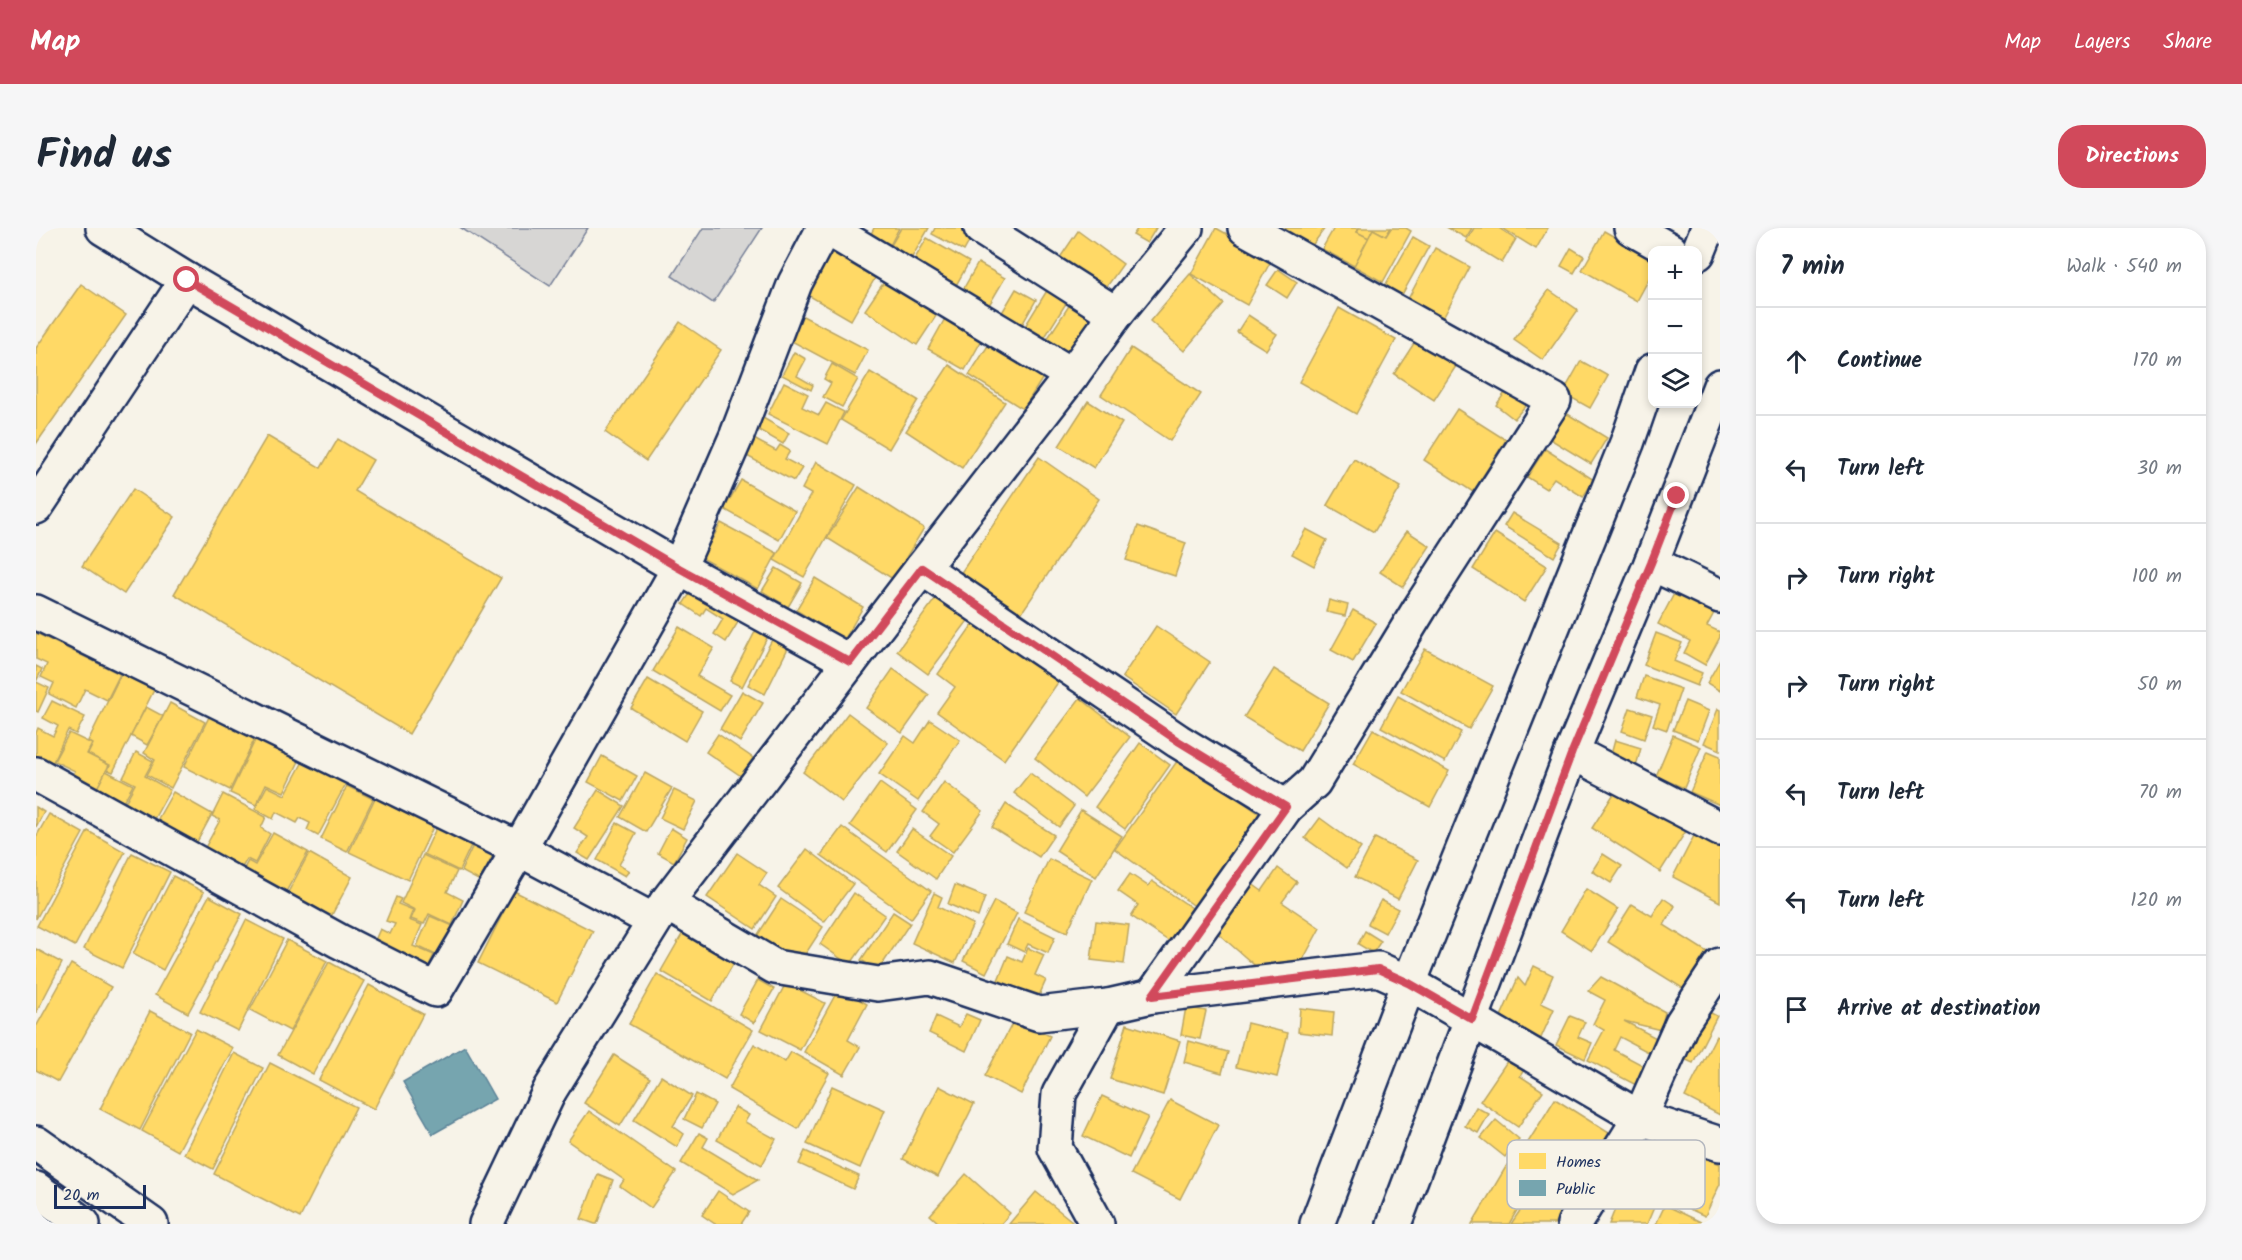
<!DOCTYPE html>
<meta charset="utf-8">
<style>
body{margin:0;font-family:Kalam,sans-serif;background:#f6f6f7;color:#1f2937}
.controls{position:absolute;right:18px;top:18px;display:grid;overflow:hidden;border-radius:12px;box-shadow:0 3px 9px #0003}
.controls button{width:54px;height:54px;display:grid;place-items:center;padding:0;border:0;border-bottom:2px solid #e0e1e3;background:#fff;color:#1f2937;font:30px sans-serif}
.scale{position:absolute;left:18px;bottom:15px;width:92px;box-sizing:border-box;padding-left:6px;border:3px solid #1b2f5e;border-top:0;font-size:16px;line-height:21px;white-space:nowrap;color:#1b2f5e;-webkit-text-stroke:4px #f7f3e8;paint-order:stroke}
.stop{position:absolute;width:18px;height:18px;margin:-14px;border:4px solid #d1495b;border-radius:50%;background:#fff}
.stop.end{background:#d1495b;border-color:#fff;box-shadow:0 2px 6px #0008}
.list{margin:0;padding:0;list-style:none}
h2{display:flex;justify-content:space-between;align-items:center;height:78px;margin:0;padding:0 24px;font-size:26px}
h2 small{font-size:20px;font-weight:400;color:#747a83}
.list li{display:grid;grid-template-columns:39px 1fr auto;gap:18px;align-items:center;box-sizing:border-box;height:108px;padding:0 24px;border-top:2px solid #e0e1e3}
.list b{display:block;font-size:22px;white-space:nowrap}
.list em{font-size:20px;font-style:normal;color:#747a83}
.icon{flex:none;width:33px;height:33px;fill:none;stroke:currentColor;stroke-width:2;stroke-linecap:round;stroke-linejoin:round}
.map{position:relative;flex:none;width:1684px;height:996px;overflow:hidden;border-radius:24px}
header{display:flex;align-items:center;gap:36px;box-sizing:border-box;height:84px;padding:0 30px;background:#d1495b;color:#fff}
header strong{font-size:28px}
nav{display:flex;gap:33px;margin-inline-start:auto;font-size:21px}
.intro{display:flex;align-items:center;justify-content:space-between;box-sizing:border-box;height:144px;padding:0 36px}
h1{margin:0;font-size:42px}
.button{padding:15px 27px;border-radius:24px;background:#d1495b;color:#fff;font-size:21px;font-weight:700}
main{display:flex;gap:36px;padding:0 36px}
aside{flex:1;background:#fff;border-radius:24px;box-shadow:0 3px 9px #0003}
.map>svg:first-child{display:block}
.green{fill:#d7d6d4;stroke:#798299;stroke-width:1.5}
.homes{fill:#ffd966;stroke:#bba664;stroke-width:1.5}
.public{fill:#76a5af;stroke:#5b8297;stroke-width:1.5}
.lines{fill:none;stroke-linecap:round;stroke-linejoin:round}
.minor-casing{stroke:#1b2f5e;stroke-width:38}
.major-casing{stroke:#1b2f5e;stroke-width:38}
.minor{stroke:#f7f3e8;stroke-width:33}
.major{stroke:#f7f3e8;stroke-width:33}
.route{stroke:#d1495b;stroke-width:8}
.key{fill:#f7f3e8;stroke:#b5b8bf;stroke-width:1.5}
.key-label{font-size:16px;fill:#1b2f5e}
</style>
<header>
<strong>Map</strong>
<nav><a>Map</a><a>Layers</a><a>Share</a></nav>
</header>
<div class="intro"><h1>Find us</h1><a class="button">Directions</a></div>
<main>
<div class="map">
<svg width="1684" height="996" viewBox="0 0 1684 996">
<rect width="100%" height="100%" fill="#f7f3e8"/>
<filter id="ink" filterUnits="userSpaceOnUse"><feTurbulence type="fractalNoise" baseFrequency=".0167" numOctaves="2"/><feDisplacementMap in="SourceGraphic" scale="12" xChannelSelector="R" yChannelSelector="G"/><feConvolveMatrix kernelMatrix="1 2 1 2 8 2 1 2 1" color-interpolation-filters="sRGB"/></filter>
<g filter="url(#ink)">
<!-- green -->
<g class="green">
<polygon points="425,0 552,0 514,58"/>
<polygon points="667,0 726,0 677,75 636,48"/>
</g>
<!-- homes -->
<g class="homes">
<polygon points="838,0 863,0 849,27 830,16"/>
<polygon points="865,0 893,0 868,43 847,31"/>
<polygon points="899,0 935,0 939,3 928,23 896,6"/>
<polygon points="1102,0 1120,0 1111,15 1097,7"/>
<polygon points="1180,0 1236,31 1211,77 1155,46"/>
<polygon points="1241,0 1289,0 1272,23"/>
<polygon points="1298,0 1323,0 1321,4 1333,10 1318,38 1286,21"/>
<polygon points="1323,0 1355,0 1350,8 1337,1 1333,10 1321,4"/>
<polygon points="1355,0 1370,0 1375,3 1347,54 1318,38 1337,1 1350,8"/>
<polygon points="1412,0 1436,0 1430,10"/>
<polygon points="1438,0 1463,0 1480,11 1466,35 1430,13"/>
<polygon points="1466,0 1512,0 1500,21"/>
<polygon points="1042,3 1087,36 1067,64 1023,31"/>
<polygon points="1568,3 1616,30 1616,45 1601,73 1546,42"/>
<polygon points="1377,9 1393,18 1363,72 1346,63"/>
<polygon points="891,10 933,34 914,68 871,44"/>
<polygon points="1399,20 1434,39 1405,94 1370,75"/>
<polygon points="1535,20 1548,28 1538,45 1525,38"/>
<polygon points="790,21 839,50 815,92 765,63"/>
<polygon points="942,35 969,50 946,89 920,74"/>
<polygon points="1242,41 1261,54 1251,70 1231,57"/>
<polygon points="1154,46 1188,76 1148,123 1114,93"/>
<polygon points="850,51 902,85 881,117 829,82"/>
<polygon points="45,56 90,87 0,216 0,120"/>
<polygon points="1015,56 1034,69 1002,120 983,108"/>
<polygon points="980,61 1000,72 979,109 958,98"/>
<polygon points="1513,62 1542,82 1507,132 1478,112"/>
<polygon points="1040,67 1066,84 1034,132 1008,116"/>
<polygon points="1303,80 1360,112 1320,186 1263,154"/>
<polygon points="763,86 832,122 819,147 750,110"/>
<polygon points="911,87 948,108 929,142 892,121"/>
<polygon points="1212,87 1241,106 1230,122 1201,104"/>
<polygon points="644,94 685,122 610,233 569,204"/>
<polygon points="1386,103 1426,129 1398,172 1358,146"/>
<polygon points="955,113 1008,148 987,181 933,147"/>
<polygon points="1095,120 1165,166 1134,213 1065,167"/>
<polygon points="758,124 770,131 761,148 777,157 775,162 746,147"/>
<polygon points="1545,133 1572,148 1554,180 1527,165"/>
<polygon points="796,136 822,151 806,179 787,169 795,155 788,151"/>
<polygon points="913,137 969,174 926,240 870,203"/>
<polygon points="834,144 882,172 853,221 805,192"/>
<polygon points="748,154 772,166 766,179 783,187 790,175 808,184 792,216 732,186"/>
<polygon points="1471,162 1490,177 1478,191 1460,177"/>
<polygon points="1052,173 1086,195 1058,240 1023,218"/>
<polygon points="1421,181 1470,212 1437,264 1388,232"/>
<polygon points="1530,185 1571,210 1555,236 1514,211"/>
<polygon points="727,190 753,205 747,216 721,201"/>
<polygon points="231,208 285,240 302,211 337,232 319,263 465,350 373,506 138,366"/>
<polygon points="716,210 740,223 744,217 754,223 749,231 766,240 758,253 707,226"/>
<polygon points="1509,221 1558,252 1547,269 1518,250 1510,261 1491,249"/>
<polygon points="1003,229 1063,271 984,387 924,346"/>
<polygon points="1318,231 1365,259 1338,304 1291,277"/>
<polygon points="780,234 820,257 768,349 738,332 775,266 766,261"/>
<polygon points="705,252 759,283 743,312 688,281"/>
<polygon points="823,259 888,300 857,351 791,310"/>
<polygon points="97,261 139,289 88,366 46,338"/>
<polygon points="1476,285 1526,315 1518,329 1468,298"/>
<polygon points="685,295 741,325 722,361 666,330"/>
<polygon points="1102,298 1150,315 1139,348 1090,332"/>
<polygon points="1270,301 1291,312 1278,338 1256,326"/>
<polygon points="1371,303 1394,318 1367,359 1344,344"/>
<polygon points="1459,305 1511,338 1488,374 1437,341"/>
<polygon points="740,340 766,355 752,379 726,363"/>
<polygon points="779,350 827,379 808,412 760,382"/>
<polygon points="657,361 704,391 690,414 678,406 687,391 670,380 665,388 647,376"/>
<polygon points="1639,364 1678,385 1671,398 1684,404 1684,409 1669,437 1648,425 1654,413 1622,396"/>
<polygon points="902,367 934,390 892,446 861,423"/>
<polygon points="1293,372 1312,377 1309,388 1290,384"/>
<polygon points="1317,382 1340,395 1317,434 1295,422"/>
<polygon points="939,393 1023,453 968,532 901,484 919,459 902,446"/>
<polygon points="724,394 736,400 706,459 694,453"/>
<polygon points="1120,398 1174,434 1140,486 1086,449"/>
<polygon points="643,399 678,420 661,448 694,467 684,483 617,443"/>
<polygon points="0,405 84,446 71,472 49,461 40,480 13,466 18,455 5,449 11,436 0,431"/>
<polygon points="1620,405 1646,415 1638,433 1666,445 1661,458 1608,437"/>
<polygon points="738,408 754,416 729,466 712,457"/>
<polygon points="1389,421 1457,458 1433,501 1365,463"/>
<polygon points="1684,432 1684,463 1671,455"/>
<polygon points="90,436 123,452 77,544 72,542 74,537 52,526 57,516 52,513"/>
<polygon points="0,438 6,441 0,454 13,460 2,484 0,483"/>
<polygon points="857,441 893,467 866,505 830,480"/>
<polygon points="1238,441 1293,475 1264,523 1208,489"/>
<polygon points="1608,448 1645,461 1631,502 1617,497 1624,477 1601,469"/>
<polygon points="612,451 666,483 649,513 595,480"/>
<polygon points="706,463 727,475 704,514 684,501"/>
<polygon points="1362,468 1425,504 1409,534 1345,499"/>
<polygon points="1044,470 1094,509 1048,569 999,530"/>
<polygon points="16,473 49,489 40,506 32,502 15,538 0,531 0,505 2,500 17,508 22,498 7,490"/>
<polygon points="1649,473 1673,483 1662,512 1637,502"/>
<polygon points="134,475 169,494 135,560 111,547 119,532 108,525"/>
<polygon points="110,479 127,488 111,517 95,508"/>
<polygon points="1594,480 1616,487 1608,511 1586,503"/>
<polygon points="177,481 222,504 194,562 148,539"/>
<polygon points="1682,481 1684,482 1684,522 1668,515"/>
<polygon points="812,485 852,515 806,574 767,544"/>
<polygon points="894,492 924,512 882,573 843,546 869,508 879,515"/>
<polygon points="1337,501 1413,543 1394,579 1317,536"/>
<polygon points="223,504 267,525 248,564 230,556 220,577 194,565"/>
<polygon points="33,505 56,516 51,526 73,537 60,563 35,551 39,543 18,533"/>
<polygon points="682,506 717,530 705,548 670,524"/>
<polygon points="1637,507 1665,519 1648,560 1620,548"/>
<polygon points="1579,512 1605,520 1599,542 1573,534"/>
<polygon points="1104,515 1134,537 1089,601 1059,579"/>
<polygon points="1672,523 1684,528 1684,577 1654,564"/>
<polygon points="100,524 117,533 109,548 134,562 114,598 85,582 99,556 87,550"/>
<polygon points="270,528 313,550 282,608 271,602 274,595 264,590 261,595 240,584 237,591 219,581 231,558 249,567"/>
<polygon points="566,528 601,548 587,573 552,554"/>
<polygon points="1144,529 1225,587 1160,679 1079,621"/>
<polygon points="70,543 97,557 85,578 59,564"/>
<polygon points="609,545 636,560 610,604 584,589"/>
<polygon points="994,545 1038,578 1023,599 978,565"/>
<polygon points="908,554 947,583 917,624 894,608 903,596 887,584"/>
<polygon points="844,555 881,582 851,624 814,597"/>
<polygon points="1584,556 1652,600 1624,644 1556,600"/>
<polygon points="311,558 337,571 311,624 285,611"/>
<polygon points="562,562 588,578 553,632 541,625 552,609 538,600"/>
<polygon points="638,562 661,573 647,601 624,590"/>
<polygon points="137,564 176,586 154,627 114,605"/>
<polygon points="187,566 230,589 225,600 234,606 219,635 211,631 201,648 164,629 184,592 176,588"/>
<polygon points="341,566 358,574 356,579 397,599 372,652 313,624"/>
<polygon points="970,576 1018,607 1003,629 956,599"/>
<polygon points="0,579 8,584 0,599"/>
<polygon points="1045,582 1086,608 1060,649 1020,623"/>
<polygon points="13,586 47,605 0,691 0,609"/>
<polygon points="1284,590 1325,620 1311,640 1269,610"/>
<polygon points="403,594 438,611 423,643 388,626"/>
<polygon points="581,595 600,605 583,637 593,643 589,648 561,632"/>
<polygon points="806,599 895,663 875,691 785,627"/>
<polygon points="635,600 651,610 638,634 622,625"/>
<polygon points="1662,600 1684,611 1684,674 1637,649"/>
<polygon points="876,601 915,628 900,651 861,623"/>
<polygon points="52,603 89,624 39,718 1,698"/>
<polygon points="237,605 272,624 242,678 201,654 212,633 219,637"/>
<polygon points="1339,610 1382,632 1362,671 1319,649"/>
<polygon points="439,613 459,623 444,653 425,643"/>
<polygon points="771,621 817,656 788,694 742,660"/>
<polygon points="96,625 134,644 86,740 48,721"/>
<polygon points="273,625 316,649 291,696 248,672"/>
<polygon points="701,625 731,645 723,657 740,669 719,701 671,669"/>
<polygon points="1567,626 1586,638 1575,655 1556,643"/>
<polygon points="387,627 421,643 411,664 427,672 416,697 393,686 388,696 375,691 379,682 365,675"/>
<polygon points="1013,631 1056,651 1031,704 988,684"/>
<polygon points="1242,640 1261,654 1246,674 1284,700 1263,739 1224,742 1178,702 1212,653 1226,663"/>
<polygon points="1094,646 1112,658 1116,653 1156,680 1134,714 1095,688 1102,677 1082,663"/>
<polygon points="137,648 168,664 127,742 97,726"/>
<polygon points="919,657 949,669 942,689 912,676"/>
<polygon points="1550,661 1582,681 1556,723 1525,703"/>
<polygon points="478,663 557,703 521,774 442,735"/>
<polygon points="818,665 849,687 814,737 784,716"/>
<polygon points="898,665 906,669 902,679 937,696 919,735 876,715"/>
<polygon points="173,668 206,686 152,785 119,767"/>
<polygon points="360,669 365,671 362,676 377,682 373,692 386,697 377,718 398,727 390,743 336,719 344,701 354,706 359,696 350,693"/>
<polygon points="1627,670 1639,678 1628,697 1679,729 1656,766 1572,714 1596,676 1616,688"/>
<polygon points="745,671 787,699 761,739 719,711"/>
<polygon points="1345,672 1362,681 1349,705 1332,696"/>
<polygon points="958,673 981,685 950,745 927,733"/>
<polygon points="857,684 874,695 842,743 825,732"/>
<polygon points="394,688 424,701 410,732 381,718"/>
<polygon points="982,691 1019,709 1012,725 992,716 988,724 971,716"/>
<polygon points="210,692 247,711 202,803 164,784"/>
<polygon points="1060,693 1093,697 1088,736 1055,732"/>
<polygon points="648,703 699,733 676,773 625,743"/>
<polygon points="1329,703 1345,713 1337,725 1322,716"/>
<polygon points="251,712 291,733 254,803 214,782"/>
<polygon points="992,720 1008,727 999,747 1010,752 1002,770 962,752 972,728 986,734"/>
<polygon points="0,721 26,735 0,785"/>
<polygon points="293,734 328,753 277,846 242,827"/>
<polygon points="35,736 75,759 22,854 0,842 0,799"/>
<polygon points="1498,738 1517,747 1505,775 1518,781 1504,812 1463,793 1482,750 1489,758"/>
<polygon points="621,746 717,802 689,851 593,796"/>
<polygon points="1565,749 1629,784 1625,802 1588,793 1626,813 1618,827 1584,809 1578,822 1612,840 1602,858 1552,832 1568,802 1557,796 1569,772 1552,763"/>
<polygon points="722,752 738,761 718,795 703,786"/>
<polygon points="750,755 789,775 764,822 725,802"/>
<polygon points="333,757 387,786 338,881 283,852"/>
<polygon points="803,760 831,776 812,812 824,819 808,847 768,824"/>
<polygon points="1150,779 1170,783 1164,811 1145,807"/>
<polygon points="1663,779 1681,788 1657,835 1639,827"/>
<polygon points="1264,780 1298,784 1296,808 1262,804"/>
<polygon points="114,783 154,804 104,902 64,881"/>
<polygon points="930,786 944,792 930,823 893,805 900,788 923,799"/>
<polygon points="1534,788 1549,794 1542,809 1556,815 1549,831 1520,817"/>
<polygon points="979,790 1014,808 985,866 949,848"/>
<polygon points="1211,795 1252,805 1241,849 1200,839"/>
<polygon points="1091,796 1144,813 1127,867 1074,851"/>
<polygon points="160,801 197,820 142,923 106,903"/>
<polygon points="1680,808 1684,810 1684,887 1649,869"/>
<polygon points="1153,813 1192,824 1186,845 1148,834"/>
<polygon points="718,816 749,834 755,824 793,845 762,901 693,861"/>
<polygon points="198,825 227,840 177,941 148,926"/>
<polygon points="1476,826 1492,836 1484,848 1507,863 1482,899 1444,873"/>
<polygon points="578,827 614,850 584,898 548,875"/>
<polygon points="234,835 320,879 264,990 178,946"/>
<polygon points="625,848 656,868 637,898 648,906 641,919 598,892"/>
<polygon points="796,858 849,882 824,940 771,916"/>
<polygon points="903,858 938,876 902,949 867,931"/>
<polygon points="660,866 679,876 666,900 648,891"/>
<polygon points="1066,868 1112,889 1093,930 1047,908"/>
<polygon points="1519,871 1573,905 1535,966 1481,932"/>
<polygon points="1134,872 1182,897 1144,971 1095,946"/>
<polygon points="699,879 713,887 709,894 740,911 726,937 681,912"/>
<polygon points="1440,879 1453,886 1442,905 1429,898"/>
<polygon points="553,883 640,944 615,980 584,958 588,952 532,913"/>
<polygon points="1460,892 1483,911 1469,929 1445,910"/>
<polygon points="1607,901 1656,922 1634,974 1586,953"/>
<polygon points="663,905 672,910 667,919 722,952 697,966 645,935"/>
<polygon points="769,923 823,948 817,961 763,936"/>
<polygon points="1663,926 1684,936 1684,956 1669,988 1640,975"/>
<polygon points="1471,937 1498,953 1473,996 1436,996"/>
<polygon points="562,946 577,952 561,996 559,996 545,991"/>
<polygon points="930,946 974,985 965,996 904,996 894,987"/>
<polygon points="682,963 713,984 705,996 679,996 666,987"/>
<polygon points="1000,964 1036,993 1033,996 973,996"/>
<polygon points="1586,964 1619,977 1611,996 1573,996"/>
<polygon points="1495,966 1525,986 1518,996 1475,996"/>
<polygon points="1629,977 1669,996 1620,996"/>
</g>
<!-- public -->
<polygon class="public" points="429,818 459,871 397,906 367,854"/>
<g class="lines">
<!-- minor casing -->
<g class="minor-casing">
<g id="minor">
<polyline points="788,0 759,55 701,207 643,340 814,434"/>
<polyline points="791,0 1036,147"/>
<polyline points="945,0 1080,86"/>
<polyline points="1595,0 1634,22"/>
<polyline points="0,279 151,52"/>
<polyline points="1615,335 1684,368"/>
<polyline points="886,340 1142,513 1250,579"/>
<polyline points="0,384 483,621 618,693"/>
<polyline points="1536,524 1684,601"/>
<polyline points="0,546 303,713 400,762 483,621 643,340 151,52 67,0"/>
<polyline points="630,675 886,340 1036,147 1080,86 1150,0"/>
<polyline points="1116,768 1250,579 1278,554 1384,380 1518,172 1209,0"/>
<polyline points="450,996 514,862 630,675 739,739 842,756 894,749 1003,786 1072,778 1116,768 1342,741 1373,755 1604,890 1684,916"/>
<polyline points="1061,996 1019,920 1023,866 1072,778"/>
<polyline points="1538,996 1604,890 1646,795 1684,737"/>
</g>
</g>
<!-- major casing -->
<g class="major-casing">
<g id="major">
<polyline points="1662,25 1672,0"/>
<polyline points="0,915 115,996"/>
<polyline points="0,961 47,996"/>
<polyline points="1281,996 1373,755 1591,215 1616,143"/>
<polyline points="1358,996 1536,524 1615,335 1684,158"/>
</g>
</g>
<!-- minor -->
<use href="#minor" class="minor"/>
<!-- major -->
<use href="#major" class="major"/>
</g>
</g>
<g class="lines" filter="url(#ink)">
<!-- route -->
<polyline class="route" points="151,52 643,340 814,434 886,340 1142,513 1250,579 1116,768 1342,741 1373,755 1436,791 1536,524 1615,335 1641,268"/>
</g>
<!-- legend -->
<rect x="1471" y="912" width="198" height="69" rx="9" class="key"/>
<rect x="1483" y="925" width="27" height="16" fill="#ffd966"/>
<rect x="1483" y="952" width="27" height="16" fill="#76a5af"/>
<g class="key-label">
<text x="1520" y="939">Homes</text>
<text x="1520" y="966">Public</text>
</g>
</svg>
<div class="controls">
<button>+</button>
<button>−</button>
<button><svg class="icon" aria-label="layers" viewBox="0 0 24 24"><path d="M12 4l9 5-9 5-9-5zM3 14l9 5 9-5"/></svg></button>
</div>
<div class="scale">20 m</div>
<div class="stop" style="left:151px;top:52px"></div>
<div class="stop end" style="left:1641px;top:268px"></div>
</div>
<aside>
<h2>7 min<small>Walk · 540 m</small></h2>
<ul class="list">
<li><svg class="icon" aria-label="ahead" viewBox="0 0 24 24"><path d="M12 20V5M6 11l6-6 6 6"/></svg><div><b>Continue</b></div><em>170 m</em></li>
<li><svg class="icon" aria-label="left" viewBox="0 0 24 24"><path d="M17 20v-9H6M10 6l-5 5 5 5"/></svg><div><b>Turn left</b></div><em>30 m</em></li>
<li><svg class="icon" aria-label="right" viewBox="0 0 24 24"><path d="M7 20v-9h11M14 6l5 5-5 5"/></svg><div><b>Turn right</b></div><em>100 m</em></li>
<li><svg class="icon" aria-label="right" viewBox="0 0 24 24"><path d="M7 20v-9h11M14 6l5 5-5 5"/></svg><div><b>Turn right</b></div><em>50 m</em></li>
<li><svg class="icon" aria-label="left" viewBox="0 0 24 24"><path d="M17 20v-9H6M10 6l-5 5 5 5"/></svg><div><b>Turn left</b></div><em>70 m</em></li>
<li><svg class="icon" aria-label="left" viewBox="0 0 24 24"><path d="M17 20v-9H6M10 6l-5 5 5 5"/></svg><div><b>Turn left</b></div><em>120 m</em></li>
<li><svg class="icon" aria-label="arrive" viewBox="0 0 24 24"><path d="M6 21V4h12l-3 4 3 4H6"/></svg><div><b>Arrive at destination</b></div></li>
</ul>
</aside>
</main>
